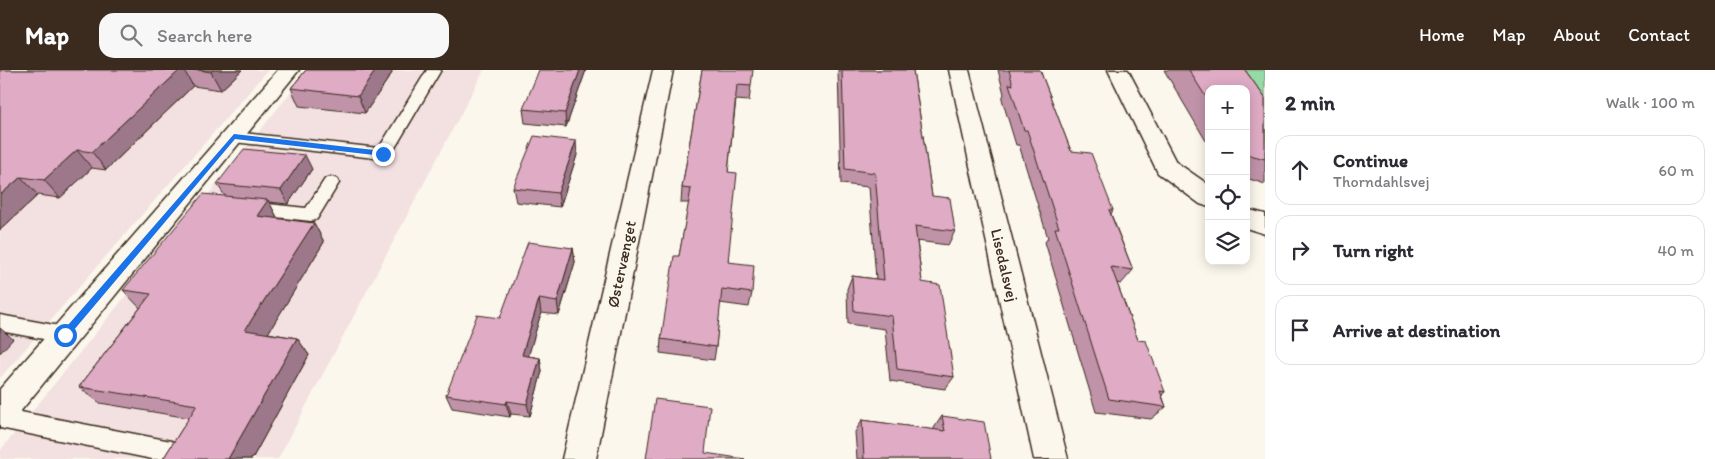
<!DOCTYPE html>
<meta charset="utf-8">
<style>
body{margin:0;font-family:Itim,sans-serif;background:#f7f7f7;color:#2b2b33}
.controls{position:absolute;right:15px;top:15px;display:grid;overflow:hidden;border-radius:10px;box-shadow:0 2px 12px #0003}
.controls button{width:45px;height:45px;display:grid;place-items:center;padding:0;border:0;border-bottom:1px solid #e1e1e2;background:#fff;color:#2b2b33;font:25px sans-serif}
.stop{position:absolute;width:15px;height:15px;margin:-11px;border:4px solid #1a73e8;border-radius:50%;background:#fff}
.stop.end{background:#1a73e8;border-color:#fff;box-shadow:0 1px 5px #0008}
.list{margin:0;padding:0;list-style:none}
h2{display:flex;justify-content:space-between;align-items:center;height:65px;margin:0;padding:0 20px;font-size:21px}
h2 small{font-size:16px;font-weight:400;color:#7c7c81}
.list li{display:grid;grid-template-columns:32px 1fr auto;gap:15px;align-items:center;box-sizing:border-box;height:70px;margin:0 10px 10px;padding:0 10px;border:1px solid #e1e1e2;border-radius:15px}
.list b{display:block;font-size:19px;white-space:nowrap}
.list p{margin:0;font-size:16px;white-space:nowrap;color:#7c7c81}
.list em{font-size:16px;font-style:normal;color:#7c7c81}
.icon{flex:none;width:28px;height:28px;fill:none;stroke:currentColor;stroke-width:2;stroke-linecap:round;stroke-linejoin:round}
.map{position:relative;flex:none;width:1265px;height:389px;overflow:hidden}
header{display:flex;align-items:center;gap:30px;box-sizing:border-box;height:70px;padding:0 25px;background:#3b2a1e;color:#fff}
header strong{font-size:24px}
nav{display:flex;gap:28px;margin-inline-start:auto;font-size:18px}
.search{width:350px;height:45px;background:#f7f7f7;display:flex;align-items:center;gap:12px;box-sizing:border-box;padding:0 18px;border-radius:15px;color:#7c7c81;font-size:19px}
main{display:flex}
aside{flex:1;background:#fff}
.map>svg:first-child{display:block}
.built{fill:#f3e0e0}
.green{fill:#96dba7;stroke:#688262}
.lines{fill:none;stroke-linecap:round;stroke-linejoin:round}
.service-casing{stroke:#3b2a1e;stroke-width:3}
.minor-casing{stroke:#3b2a1e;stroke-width:3}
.service{fill:#fbf7ec;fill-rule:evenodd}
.minor{fill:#fbf7ec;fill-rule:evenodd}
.wall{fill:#c093a9;stroke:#3b2a1e}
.shaded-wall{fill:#9c788a;stroke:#3b2a1e}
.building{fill:#dfabc5;stroke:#3b2a1e}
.route{fill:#1a73e8}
.labels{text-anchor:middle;stroke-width:4;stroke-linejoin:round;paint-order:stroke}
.street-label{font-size:16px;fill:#3b2a1e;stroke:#fbf7ec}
</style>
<header>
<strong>Map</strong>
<div class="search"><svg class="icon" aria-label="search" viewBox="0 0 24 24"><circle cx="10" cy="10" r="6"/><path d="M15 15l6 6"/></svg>Search here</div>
<nav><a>Home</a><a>Map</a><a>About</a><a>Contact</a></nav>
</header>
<main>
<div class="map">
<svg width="1265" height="389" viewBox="0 0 1265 389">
<rect width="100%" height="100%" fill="#fbf7ec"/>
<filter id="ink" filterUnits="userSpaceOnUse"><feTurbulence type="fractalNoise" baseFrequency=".02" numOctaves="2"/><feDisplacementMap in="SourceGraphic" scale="10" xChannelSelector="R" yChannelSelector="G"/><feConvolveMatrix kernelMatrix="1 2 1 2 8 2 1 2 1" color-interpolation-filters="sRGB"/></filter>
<g filter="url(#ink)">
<!-- built -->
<g class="built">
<polygon points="0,0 268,0 0,308"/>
<polygon points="309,0 484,0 278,389 0,389 0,381"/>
</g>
<!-- green -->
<polygon class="green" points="1217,0 1265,0 1265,71 1246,19"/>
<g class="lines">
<!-- service casing -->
<g class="service-casing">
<g id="service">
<polygon points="427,0 441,0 389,88 383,89 234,72 228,71 226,67 228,63 234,62 379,78"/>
<polygon points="331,107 337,109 339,113 317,149 311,151 249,144 243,142 240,138 243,134 249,132 306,138 325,109"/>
<polygon points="0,245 65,257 72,259 75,265 72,271 65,273 0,261"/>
<polygon points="0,338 171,371 179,374 183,382 179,389 152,389 0,358"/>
</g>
</g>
<!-- minor casing -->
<g class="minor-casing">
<g id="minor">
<polygon points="278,0 299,0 11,353 0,358 0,319"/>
<polygon points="653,0 673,0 596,389 562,389"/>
<polygon points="949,0 969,0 1068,389 1034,389"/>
<polygon points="1108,0 1128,0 1176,92 1209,115 1209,137 1200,134 1158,103"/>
<polygon points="1246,139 1265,144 1265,164 1246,158"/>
</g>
</g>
<!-- service -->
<use href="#service" class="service"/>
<!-- minor -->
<use href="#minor" class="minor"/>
</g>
<!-- wall -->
<g class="wall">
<polygon points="0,0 242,0 221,20 193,16 106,100 92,98 60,128 38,125 0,160"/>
<polygon points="306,0 391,0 392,3 365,43 299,36 291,18"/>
<polygon points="586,0 566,57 525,53 523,39"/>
<polygon points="702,0 751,16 749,31 736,30 728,102 728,192 752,223 749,237 720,233 716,277 714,290 660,283 661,269 679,186 689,133 681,133 682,118"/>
<polygon points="838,0 913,0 932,126 955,161 948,175 917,171 922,212 954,307 945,319 890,311 885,259 848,254 847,219 852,206 876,209 869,117 841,114"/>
<polygon points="998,0 1040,0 1071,81 1113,140 1111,144 1133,200 1121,214 1117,213 1138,270 1165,322 1162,325 1166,337 1151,349 1096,342 1045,172 1048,168 1019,75 1016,75 1002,29 1004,24"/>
<polygon points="1164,0 1245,0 1265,28 1265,114 1246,108 1246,19 1209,19 1209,76"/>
<polygon points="577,85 560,137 516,132 513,118"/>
<polygon points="312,99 288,134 269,132 278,149 314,153 324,172 268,263 297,268 309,285 252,389 163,389 189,348 100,333 79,317 140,238 123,220 225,126 217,114"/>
<polygon points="573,178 575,192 559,245 541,243 528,286 540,288 542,301 530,346 511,344 510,347 452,338 446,325 500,248"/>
<polygon points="942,346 991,389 857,389 855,362 862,350 934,360 934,358"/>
</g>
<!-- shaded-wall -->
<g class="shaded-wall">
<polygon points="180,0 184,0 193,16 106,100 92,82"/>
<polygon points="213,0 242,0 221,20 211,2"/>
<polygon points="376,0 391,0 392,3 365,43 358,26"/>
<polygon points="580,0 586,0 566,57 565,43"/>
<polygon points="576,71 577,85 560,137 558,123"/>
<polygon points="77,80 92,98 60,128 44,110"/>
<polygon points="305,85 312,99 288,134 281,120"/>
<polygon points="21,107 38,125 0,160 0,125"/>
<polygon points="268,130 278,149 257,146"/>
<polygon points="314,153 324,172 259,278 245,260"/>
<polygon points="573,178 575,192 559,245 557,232"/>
<polygon points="539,229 541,243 525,298 522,285"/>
<polygon points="0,258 13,269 0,283"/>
<polygon points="297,268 309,285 252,389 228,389"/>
<polygon points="540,288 542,301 530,346 527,334"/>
<polygon points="507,331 511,344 510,347 506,334"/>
</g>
<!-- building -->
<g class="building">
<polygon points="0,0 180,0 92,82 77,80 44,110 21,107 0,125"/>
<polygon points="199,0 213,0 211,2"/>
<polygon points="306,0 376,0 358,26 291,18"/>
<polygon points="539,0 580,0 565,43 523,39"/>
<polygon points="702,0 753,0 751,16 737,15 728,102 737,103 728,192 754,195 752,223 722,219 716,277 661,269 674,186 679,186 691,119 682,118"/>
<polygon points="842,0 913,0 932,126 950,128 955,161 915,156 922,212 940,215 954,307 897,299 892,246 854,241 852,206 884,210 875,103 845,99"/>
<polygon points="1009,0 1040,0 1071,81 1091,83 1113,140 1109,140 1133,200 1111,197 1138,270 1146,271 1165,322 1160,321 1166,337 1109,329 1055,158 1059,158 1027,60 1024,60 1009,14 1013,15"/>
<polygon points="1189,0 1245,0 1265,28 1265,89 1246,84 1246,19 1209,19 1209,32"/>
<polygon points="534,66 576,71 558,123 513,118"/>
<polygon points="244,79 305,85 281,120 217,114"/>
<polygon points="203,124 268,130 257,146 314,153 245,260 297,268 228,389 163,389 197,335 79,317 151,224 123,220"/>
<polygon points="528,172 573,178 557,232 539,229 522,285 540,288 527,334 507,331 506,334 446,325 477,245 500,248"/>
<polygon points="655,329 710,336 705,383 745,389 646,389"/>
<polygon points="942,346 984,352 991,389 864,389 862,350 945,361"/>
</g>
</g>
<!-- route -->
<polygon class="route" points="234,64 383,81 386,84 383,86 235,69 68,267 62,267 62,262"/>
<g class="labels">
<!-- street labels -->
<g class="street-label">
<text transform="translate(621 194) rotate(-78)" y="6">Østervænget</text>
<text transform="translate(1005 195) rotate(77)" y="6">Lisedalsvej</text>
</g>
</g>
</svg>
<div class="controls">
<button>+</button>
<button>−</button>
<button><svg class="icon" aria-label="locate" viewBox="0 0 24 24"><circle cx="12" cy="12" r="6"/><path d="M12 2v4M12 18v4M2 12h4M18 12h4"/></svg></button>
<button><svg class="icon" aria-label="layers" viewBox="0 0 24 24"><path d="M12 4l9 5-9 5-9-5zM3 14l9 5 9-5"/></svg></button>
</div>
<div class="stop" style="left:65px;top:265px"></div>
<div class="stop end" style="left:383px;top:84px"></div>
</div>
<aside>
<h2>2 min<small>Walk · 100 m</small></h2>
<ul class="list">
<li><svg class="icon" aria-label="ahead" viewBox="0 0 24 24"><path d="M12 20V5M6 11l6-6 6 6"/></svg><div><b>Continue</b><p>Thorndahlsvej</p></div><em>60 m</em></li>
<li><svg class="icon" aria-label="right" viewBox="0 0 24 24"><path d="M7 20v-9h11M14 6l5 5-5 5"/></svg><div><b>Turn right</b></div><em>40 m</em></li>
<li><svg class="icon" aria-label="arrive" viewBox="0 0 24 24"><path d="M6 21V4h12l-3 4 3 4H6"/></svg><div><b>Arrive at destination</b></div></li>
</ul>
</aside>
</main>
